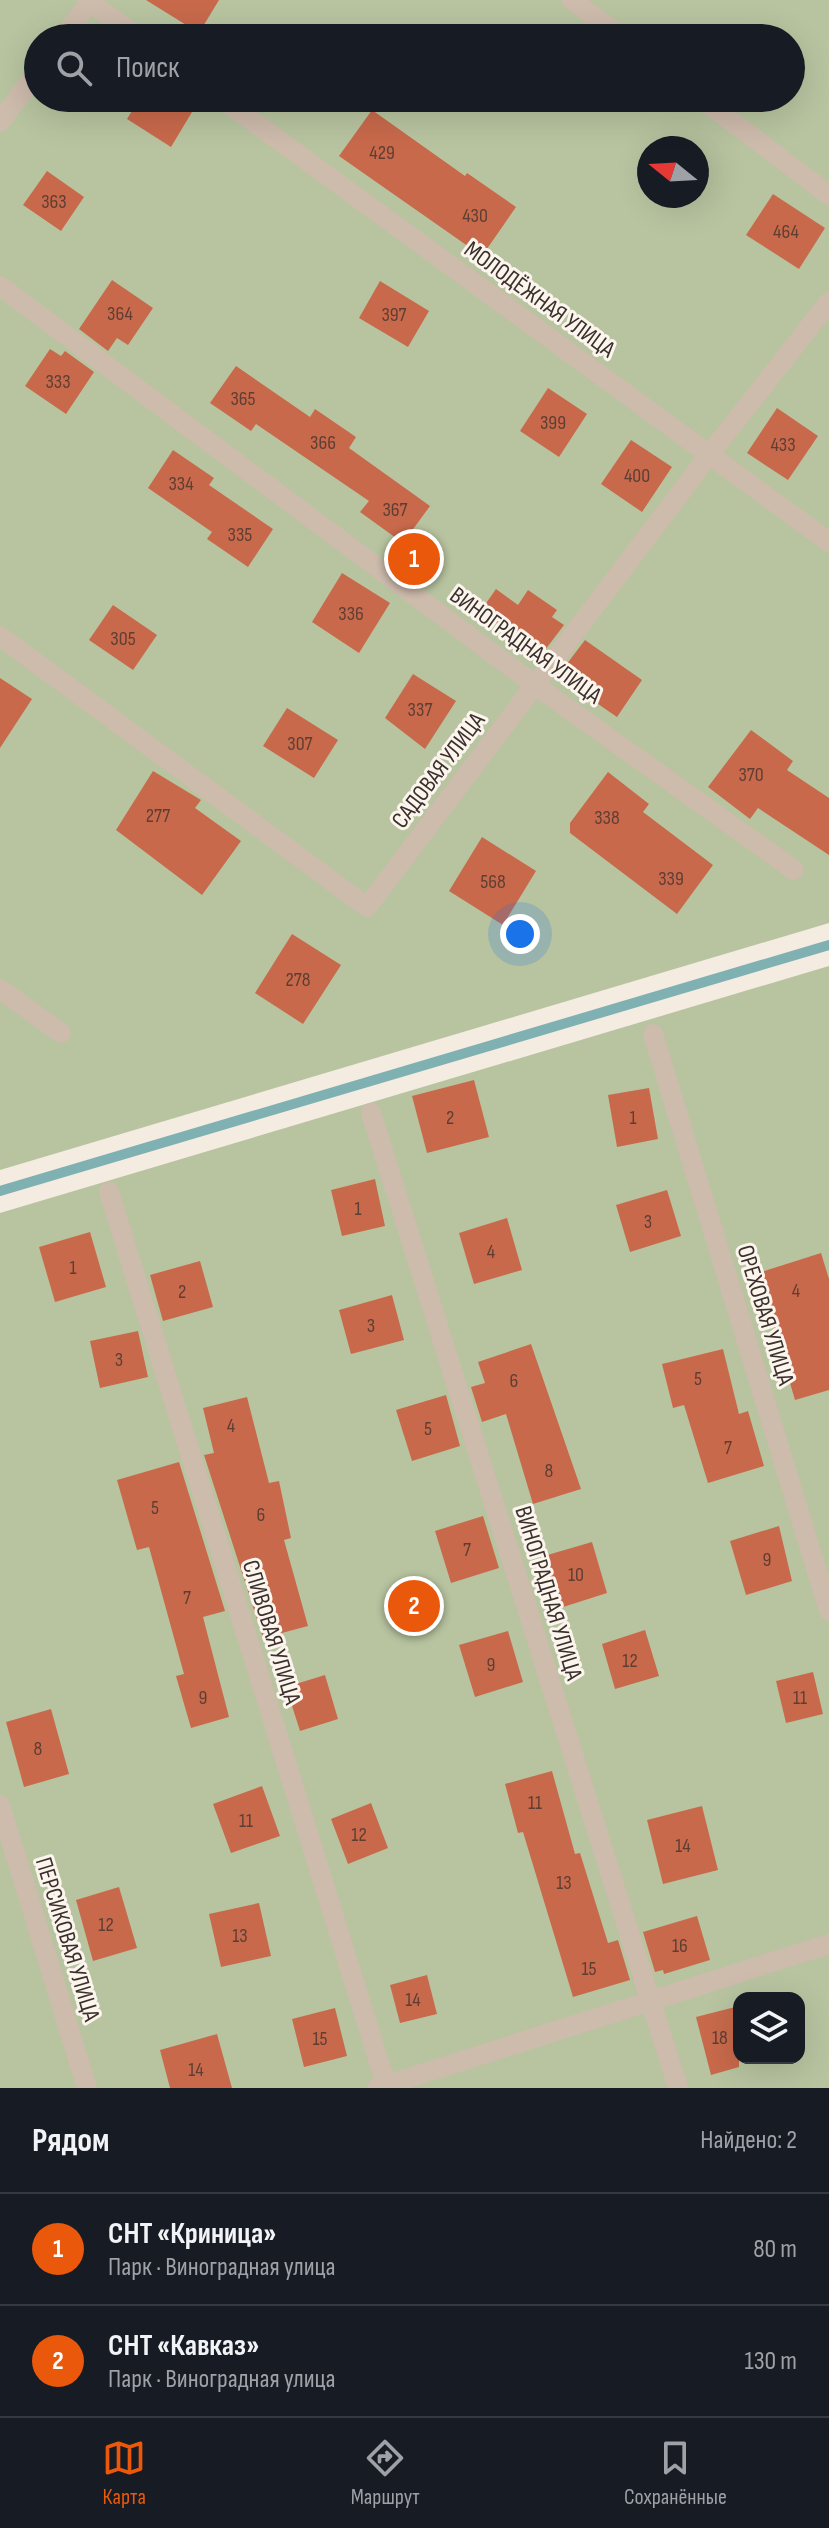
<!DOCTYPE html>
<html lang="ru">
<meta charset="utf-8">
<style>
body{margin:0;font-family:"Sofia Sans Condensed",sans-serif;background:#20242c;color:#f1f3f6}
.controls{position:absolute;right:24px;bottom:24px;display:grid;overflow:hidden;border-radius:16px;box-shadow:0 8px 32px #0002}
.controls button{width:72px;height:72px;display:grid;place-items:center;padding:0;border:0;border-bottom:2px solid #363941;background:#171b24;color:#f1f3f6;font:40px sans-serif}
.compass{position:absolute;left:637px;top:136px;width:72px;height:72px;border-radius:50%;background:#171b24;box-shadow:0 8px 32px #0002;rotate:288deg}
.you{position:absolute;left:520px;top:934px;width:28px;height:28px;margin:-20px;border:6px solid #fff;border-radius:50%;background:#1a73e8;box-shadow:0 0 0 12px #1a73e833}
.badge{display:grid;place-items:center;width:52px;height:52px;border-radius:50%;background:#ea580c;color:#fff;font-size:26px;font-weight:700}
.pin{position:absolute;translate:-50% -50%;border:4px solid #fff;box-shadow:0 2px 8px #0006}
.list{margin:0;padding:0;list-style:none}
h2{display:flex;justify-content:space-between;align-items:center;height:104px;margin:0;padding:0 32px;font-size:34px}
h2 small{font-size:26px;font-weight:400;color:#9ea1a6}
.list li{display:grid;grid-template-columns:52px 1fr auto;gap:24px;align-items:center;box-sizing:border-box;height:112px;padding:0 32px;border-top:2px solid #363941}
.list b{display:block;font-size:30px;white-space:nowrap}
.list p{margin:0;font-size:26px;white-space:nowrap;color:#9ea1a6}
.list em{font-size:26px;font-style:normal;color:#9ea1a6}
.icon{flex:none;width:44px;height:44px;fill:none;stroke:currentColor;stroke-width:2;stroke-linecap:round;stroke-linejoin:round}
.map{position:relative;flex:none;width:829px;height:2088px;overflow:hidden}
.search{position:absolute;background:#171b24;box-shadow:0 8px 32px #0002;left:24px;right:24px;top:24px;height:88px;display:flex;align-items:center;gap:20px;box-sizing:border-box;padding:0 28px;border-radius:44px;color:#9ea1a6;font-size:30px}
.sheet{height:328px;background:#171b24}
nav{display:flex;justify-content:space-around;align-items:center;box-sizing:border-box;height:112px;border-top:2px solid #363941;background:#171b24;font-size:22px;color:#9ea1a6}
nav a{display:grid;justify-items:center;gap:4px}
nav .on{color:#ea580c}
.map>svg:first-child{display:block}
.green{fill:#b8c4a0;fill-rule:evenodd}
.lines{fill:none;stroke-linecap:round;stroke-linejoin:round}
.stream{stroke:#7fb0b2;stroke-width:10}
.building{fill:#c8694b}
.minor{stroke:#cdbbac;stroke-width:20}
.labels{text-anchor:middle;stroke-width:6;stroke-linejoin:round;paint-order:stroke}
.number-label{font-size:20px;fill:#5e3e33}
.street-label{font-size:24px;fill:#3b302b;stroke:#fbf5ee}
</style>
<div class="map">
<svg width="829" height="2088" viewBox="0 0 829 2088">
<rect width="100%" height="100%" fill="#f4ebe1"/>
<!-- green -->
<g class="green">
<path d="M0,0H829V923L0,1170ZM38,38H791V98H38ZM649,148H697V196H649Z"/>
<path d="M829,966V2088H0V1213ZM739,1998H799V2058H739Z"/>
</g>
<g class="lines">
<!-- stream -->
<polyline class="stream" points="0,1191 829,945"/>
</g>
<!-- building -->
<g class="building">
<polygon points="146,0 219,0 199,33"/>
<polygon points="140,98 180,98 195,107 171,147 127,119"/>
<polygon points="372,110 465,176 467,173 516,207 482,256 339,156"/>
<polygon points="47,171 84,197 61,231 23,205"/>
<polygon points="773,194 825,228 799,269 746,235"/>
<polygon points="112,280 153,308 128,345 117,338 108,351 79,329"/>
<polygon points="380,281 429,311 408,347 359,318"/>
<polygon points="50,349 61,356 65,351 94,372 66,414 25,386"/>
<polygon points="236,366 310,417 315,409 356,437 349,448 430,506 403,543 360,512 369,501 256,424 251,431 210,403"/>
<polygon points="548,388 587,414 559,457 520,431"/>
<polygon points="777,408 818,436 788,480 747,453"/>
<polygon points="631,440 672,467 642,512 601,484"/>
<polygon points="173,450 214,478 209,485 273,529 248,567 207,539 212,532 148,488"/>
<polygon points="342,573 390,603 359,653 312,622"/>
<polygon points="496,589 518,605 528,590 557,610 552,617 564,625 542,654 480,612"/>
<polygon points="113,605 157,635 133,670 89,640"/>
<polygon points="585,640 642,680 617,717 566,682 571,675 563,669"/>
<polygon points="413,674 456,701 425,749 385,718"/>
<polygon points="0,678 32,699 0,748"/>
<polygon points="287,708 338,740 314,778 263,746"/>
<polygon points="751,730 793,761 787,770 829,798 829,855 758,808 750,819 708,787"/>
<polygon points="153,771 201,800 195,808 241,841 202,895 116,830"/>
<polygon points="608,772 649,804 643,812 713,865 677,914 570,833 570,823"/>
<polygon points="482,837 536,871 503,925 449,891"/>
<polygon points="292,934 341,965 303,1024 255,993"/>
<polygon points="474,1080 489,1137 427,1153 412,1096"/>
<polygon points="649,1088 658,1139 617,1147 608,1095"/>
<polygon points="375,1179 385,1226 342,1236 331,1190"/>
<polygon points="667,1190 681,1236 630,1252 616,1205"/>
<polygon points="507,1218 522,1270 474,1284 459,1233"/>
<polygon points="90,1232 106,1287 55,1302 39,1247"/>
<polygon points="821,1253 829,1279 829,1390 795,1400 758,1273"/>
<polygon points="200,1261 213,1307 163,1321 150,1275"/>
<polygon points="392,1295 404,1340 351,1354 339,1310"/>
<polygon points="138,1331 148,1377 100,1388 90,1341"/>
<polygon points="531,1344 581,1489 533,1504 506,1414 482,1422 471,1387 485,1383 478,1362"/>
<polygon points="723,1349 739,1414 748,1411 764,1466 708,1483 684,1405 673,1408 662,1364"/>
<polygon points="446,1395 460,1446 412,1461 396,1410"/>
<polygon points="247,1397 269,1483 279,1481 291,1538 284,1540 308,1626 263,1638 204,1455 214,1453 203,1408"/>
<polygon points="179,1462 225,1611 203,1617 229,1717 191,1728 176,1676 184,1674 149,1547 137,1550 117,1480"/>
<polygon points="483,1516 499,1568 451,1583 435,1531"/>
<polygon points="779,1526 792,1581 746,1595 730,1541"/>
<polygon points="592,1542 607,1593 560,1608 544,1556"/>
<polygon points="645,1630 659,1676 615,1689 602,1644"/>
<polygon points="508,1631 523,1682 475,1697 459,1645"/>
<polygon points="813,1672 823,1714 786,1723 776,1681"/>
<polygon points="325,1675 338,1719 300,1731 286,1687"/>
<polygon points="51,1709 69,1774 24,1787 6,1722"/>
<polygon points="552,1771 575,1854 580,1853 608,1943 618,1940 630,1980 573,1997 523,1832 518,1833 505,1784"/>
<polygon points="262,1786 280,1836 231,1853 213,1804"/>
<polygon points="371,1803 388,1848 348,1864 331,1819"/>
<polygon points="702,1806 718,1870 663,1884 647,1820"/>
<polygon points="119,1887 137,1948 93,1961 76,1900"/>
<polygon points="259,1903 271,1956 221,1967 209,1914"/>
<polygon points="697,1916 710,1960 664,1974 663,1970 655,1972 643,1932"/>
<polygon points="427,1975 437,2014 400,2023 390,1985"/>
<polygon points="739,2006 739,2067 711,2075 696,2017"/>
<polygon points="335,2008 347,2056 304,2067 292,2019"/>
<polygon points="217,2034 232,2088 170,2088 160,2050"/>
</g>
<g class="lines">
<!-- minor -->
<g class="minor">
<polyline points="87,0 139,38"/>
<polyline points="572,0 622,38"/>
<polyline points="63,38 91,0"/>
<polyline points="221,98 829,542"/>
<polyline points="701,98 829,195"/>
<polyline points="0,122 38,71"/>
<polyline points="0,286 535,685 794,870"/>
<polyline points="0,636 367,907 709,455 829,302"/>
<polyline points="0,989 61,1033"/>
<polyline points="653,1034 829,1611"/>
<polyline points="371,1113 678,2088"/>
<polyline points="109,1192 387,2088"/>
<polyline points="0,1805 87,2088"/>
<polyline points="377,2088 829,1944"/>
</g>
</g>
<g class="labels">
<!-- number labels -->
<g class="number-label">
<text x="382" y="159">429</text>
<text x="54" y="208">363</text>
<text x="475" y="222">430</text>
<text x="786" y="238">464</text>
<text x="120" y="320">364</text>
<text x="394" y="321">397</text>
<text x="58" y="388">333</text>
<text x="243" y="405">365</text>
<text x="553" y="429">399</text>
<text x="323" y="449">366</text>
<text x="783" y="451">433</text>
<text x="637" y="482">400</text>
<text x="181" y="490">334</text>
<text x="395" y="516">367</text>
<text x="240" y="541">335</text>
<text x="351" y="620">336</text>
<text x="123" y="645">305</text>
<text x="420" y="716">337</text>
<text x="300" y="750">307</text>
<text x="751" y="781">370</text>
<text x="158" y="822">277</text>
<text x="607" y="824">338</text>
<text x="671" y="885">339</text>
<text x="493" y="888">568</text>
<text x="298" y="986">278</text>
<text x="450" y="1124">2</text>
<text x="633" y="1124">1</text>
<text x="358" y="1215">1</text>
<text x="648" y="1228">3</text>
<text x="491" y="1258">4</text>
<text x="73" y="1274">1</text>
<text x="796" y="1297">4</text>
<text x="182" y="1298">2</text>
<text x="371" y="1332">3</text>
<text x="119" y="1366">3</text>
<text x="698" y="1385">5</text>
<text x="514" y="1387">6</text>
<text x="231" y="1432">4</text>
<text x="428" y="1435">5</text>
<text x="728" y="1454">7</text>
<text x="549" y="1477">8</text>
<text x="155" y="1514">5</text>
<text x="261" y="1521">6</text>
<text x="467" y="1556">7</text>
<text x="767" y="1566">9</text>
<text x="576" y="1581">10</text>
<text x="187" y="1604">7</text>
<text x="630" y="1667">12</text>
<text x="491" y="1671">9</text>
<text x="203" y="1704">9</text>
<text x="800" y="1704">11</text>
<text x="38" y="1755">8</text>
<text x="535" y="1809">11</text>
<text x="246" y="1827">11</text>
<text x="359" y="1841">12</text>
<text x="683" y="1852">14</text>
<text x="564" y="1889">13</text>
<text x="106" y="1931">12</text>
<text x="240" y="1942">13</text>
<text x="680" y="1952">16</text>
<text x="589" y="1975">15</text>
<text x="413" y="2006">14</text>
<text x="720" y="2044">18</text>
<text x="320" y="2045">15</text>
<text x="196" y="2076">14</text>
</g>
<!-- street labels -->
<g class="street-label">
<text transform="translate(540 299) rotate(36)" y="8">МОЛОДЁЖНАЯ УЛИЦА</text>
<text transform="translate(526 645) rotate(36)" y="8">ВИНОГРАДНАЯ УЛИЦА</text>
<text transform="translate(438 770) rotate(-53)" y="8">САДОВАЯ УЛИЦА</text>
<text transform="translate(766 1315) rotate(73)" y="8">ОРЕХОВАЯ УЛИЦА</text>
<text transform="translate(549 1593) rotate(73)" y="8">ВИНОГРАДНАЯ УЛИЦА</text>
<text transform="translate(272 1632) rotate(73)" y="8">СЛИВОВАЯ УЛИЦА</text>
<text transform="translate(68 1939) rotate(73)" y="8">ПЕРСИКОВАЯ УЛИЦА</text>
</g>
</g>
</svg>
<div class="controls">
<button><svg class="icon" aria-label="layers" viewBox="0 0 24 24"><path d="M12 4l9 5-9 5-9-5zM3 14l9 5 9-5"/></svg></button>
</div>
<svg class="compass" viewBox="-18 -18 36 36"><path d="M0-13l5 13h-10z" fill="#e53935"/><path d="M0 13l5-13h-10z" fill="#9ea1a6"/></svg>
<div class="you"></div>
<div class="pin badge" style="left:414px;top:559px">1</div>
<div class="pin badge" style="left:414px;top:1606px">2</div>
<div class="search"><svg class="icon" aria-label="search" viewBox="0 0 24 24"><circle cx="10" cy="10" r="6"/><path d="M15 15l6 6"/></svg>Поиск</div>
</div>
<section class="sheet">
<h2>Рядом<small>Найдено: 2</small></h2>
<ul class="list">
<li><span class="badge">1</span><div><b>СНТ «Криница»</b><p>Парк · Виноградная улица</p></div><em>80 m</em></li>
<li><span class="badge">2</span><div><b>СНТ «Кавказ»</b><p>Парк · Виноградная улица</p></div><em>130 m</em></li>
</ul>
</section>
<nav>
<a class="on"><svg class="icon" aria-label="map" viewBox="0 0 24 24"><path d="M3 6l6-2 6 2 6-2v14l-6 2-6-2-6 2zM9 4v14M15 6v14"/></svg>Карта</a>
<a><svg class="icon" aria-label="directions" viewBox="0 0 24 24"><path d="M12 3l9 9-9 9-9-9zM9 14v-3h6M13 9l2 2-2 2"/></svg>Маршрут</a>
<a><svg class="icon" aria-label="saved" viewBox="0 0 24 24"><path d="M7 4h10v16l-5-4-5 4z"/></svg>Сохранённые</a>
</nav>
